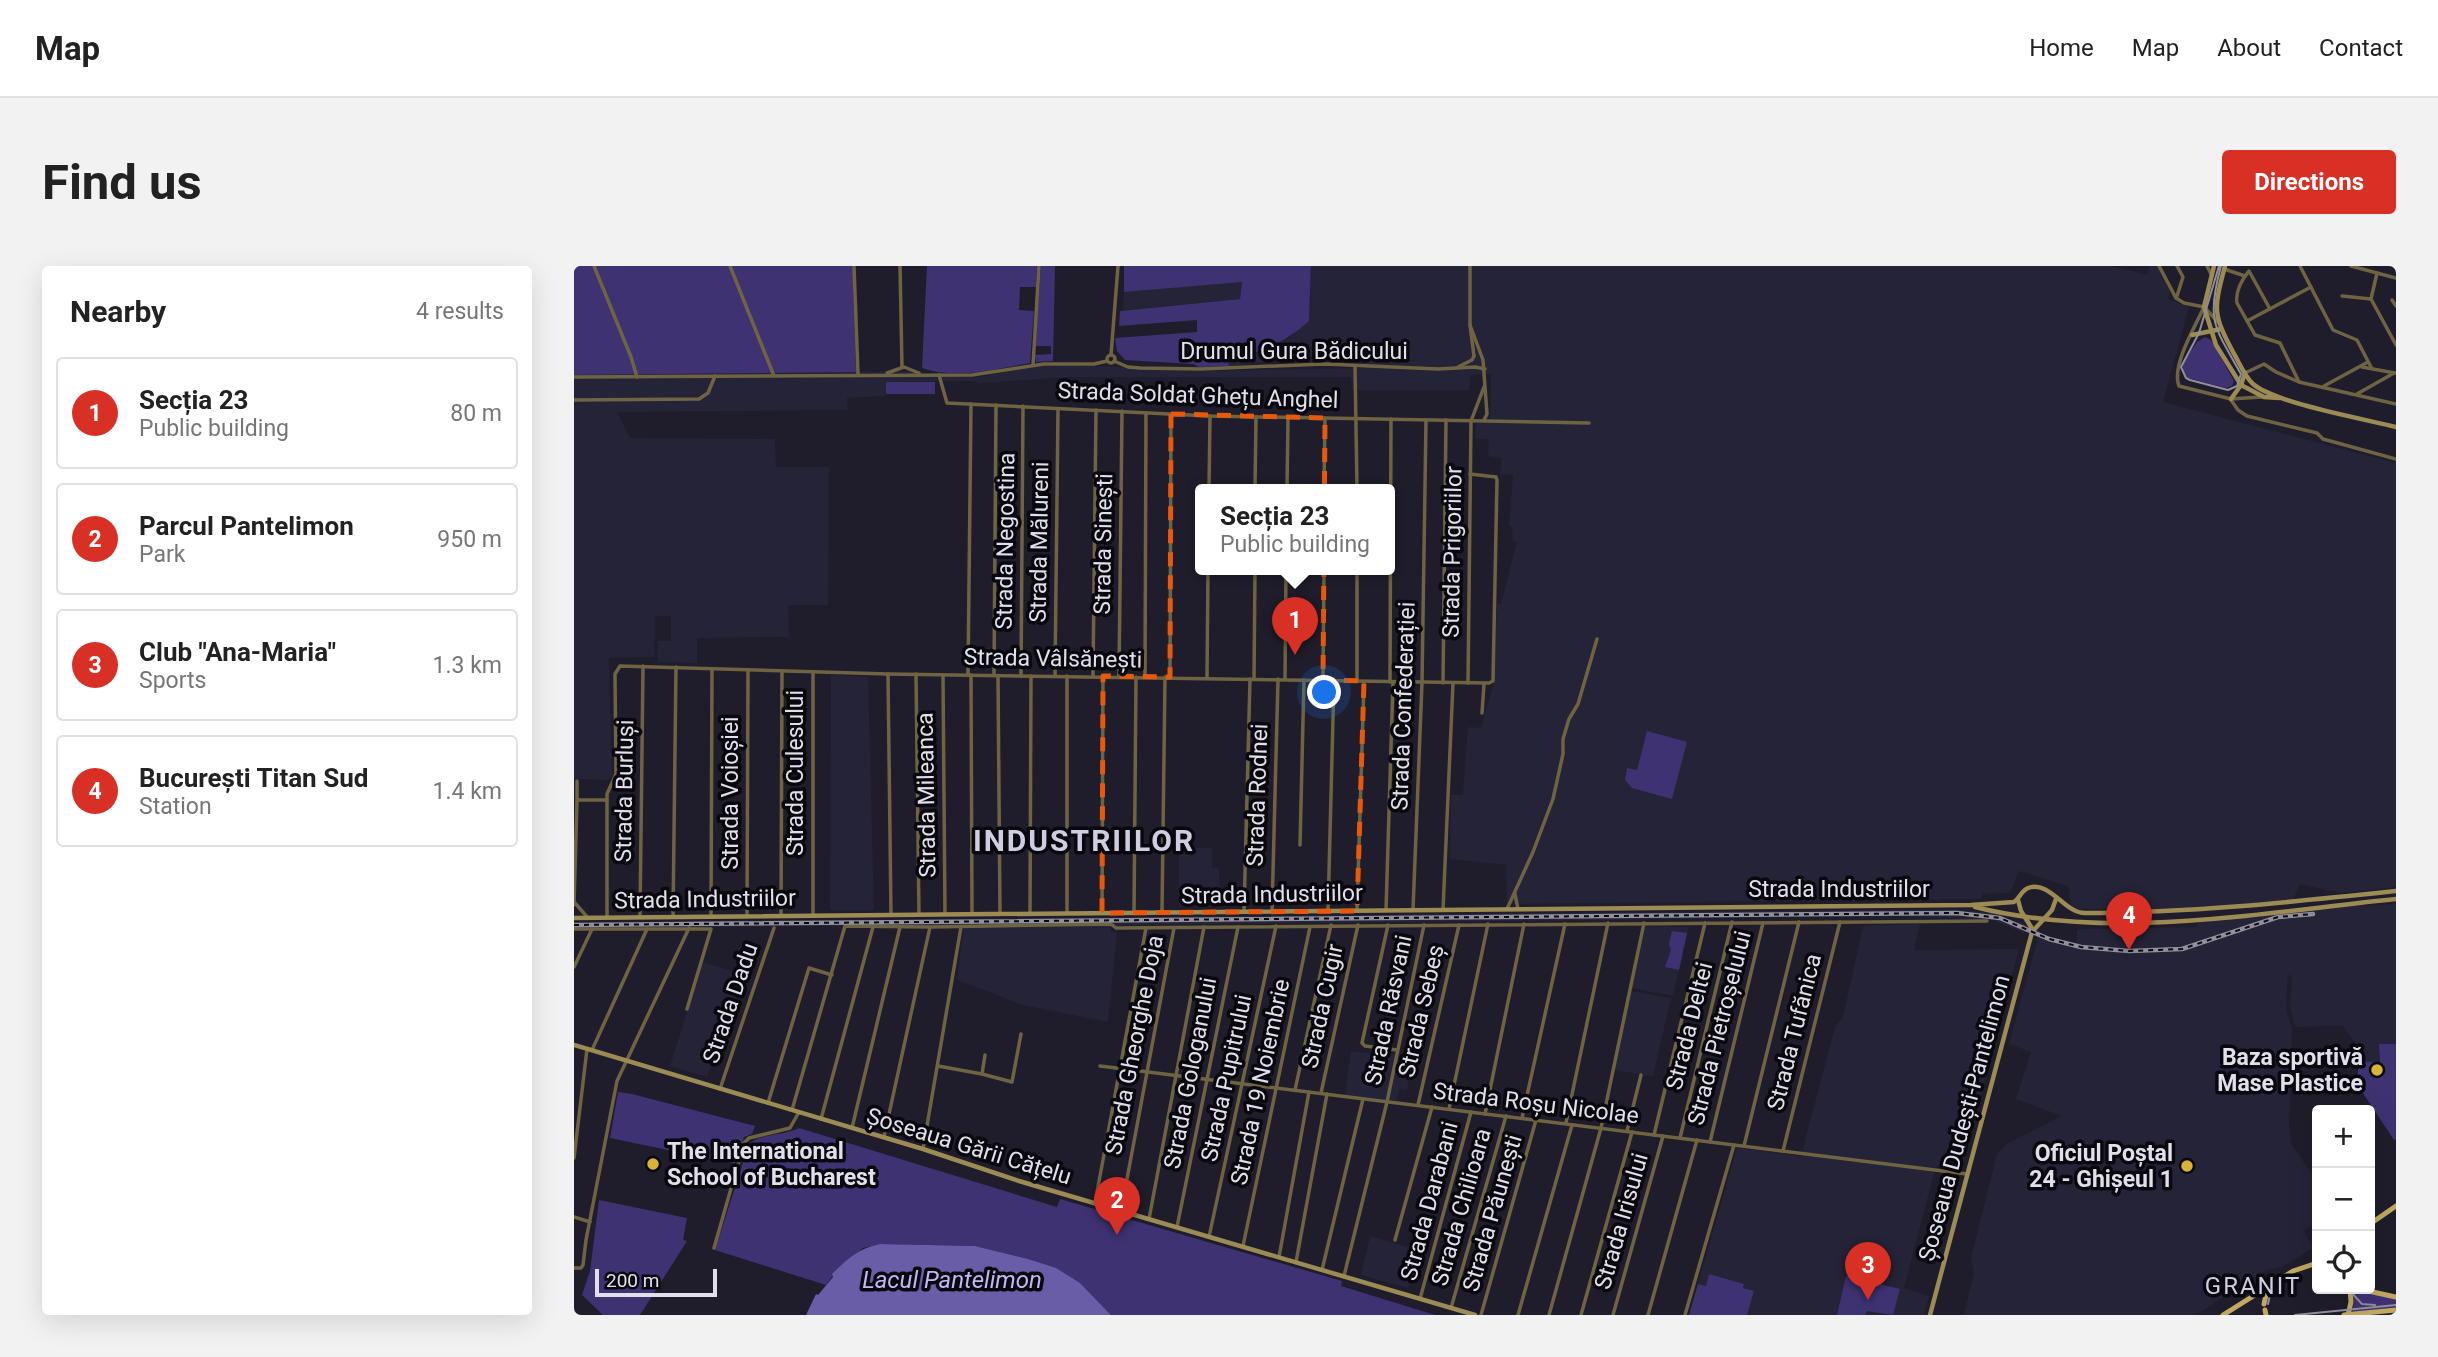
<!DOCTYPE html>
<meta charset="utf-8">
<style>
body{margin:0;font-family:Roboto,sans-serif;background:#f2f2f2;color:#222}
.controls{position:absolute;right:21px;bottom:21px;display:grid;overflow:hidden;border-radius:7px;box-shadow:0 7px 28px #0002}
.controls button{width:63px;height:63px;display:grid;place-items:center;padding:0;border:0;border-bottom:2px solid #e0e0e0;background:#fff;color:#222;font:35px sans-serif}
.scale{position:absolute;left:21px;bottom:18px;width:122px;box-sizing:border-box;padding-left:7px;border:4px solid #e1e0ea;border-top:0;font-size:19px;line-height:24px;white-space:nowrap;color:#e1e0ea;-webkit-text-stroke:5px #09080e;paint-order:stroke}
.you{position:absolute;left:751px;top:427px;width:24px;height:24px;margin:-18px;border:5px solid #fff;border-radius:50%;background:#1a73e8;box-shadow:0 0 0 10px #1a73e833}
.badge{display:grid;place-items:center;width:46px;height:46px;border-radius:50%;background:#d93025;color:#fff;font-size:23px;font-weight:700}
.pin{position:absolute;translate:-50% -58px;filter:drop-shadow(0 2px 4px #0008)}
.pin::after{content:'';position:absolute;top:37px;width:24px;height:21px;background:inherit;clip-path:polygon(0 0,100% 0,50% 100%)}
.popup{position:absolute;left:621px;top:218px;width:200px;height:91px;box-sizing:border-box;display:grid;place-content:center;border-radius:7px;background:#fff;filter:drop-shadow(0 2px 5px #0005);font-size:23px;white-space:nowrap;color:#767676}
.popup b{font-size:26px;color:#222}
.popup::after{content:'';position:absolute;left:50%;top:100%;margin-left:-14px;border:14px solid transparent;border-top-color:#fff}
.list{margin:0;padding:0;list-style:none}
h2{display:flex;justify-content:space-between;align-items:center;height:91px;margin:0;padding:0 28px;font-size:30px}
h2 small{font-size:23px;font-weight:400;color:#767676}
.list li{display:grid;grid-template-columns:46px 1fr auto;gap:21px;align-items:center;box-sizing:border-box;height:112px;margin:0 14px 14px;padding:0 14px;border:2px solid #e0e0e0;border-radius:7px}
.list b{display:block;font-size:26px;white-space:nowrap}
.list p{margin:0;font-size:23px;white-space:nowrap;color:#767676}
.list em{font-size:23px;font-style:normal;color:#767676}
.icon{flex:none;width:38px;height:38px;fill:none;stroke:currentColor;stroke-width:2;stroke-linecap:round;stroke-linejoin:round}
.map{position:relative;flex:none;width:1822px;height:1049px;overflow:hidden;border-radius:7px}
header{display:flex;align-items:center;gap:42px;box-sizing:border-box;height:98px;padding:0 35px;background:#fff;border-bottom:2px solid #e0e0e0}
header strong{font-size:33px}
nav{display:flex;gap:38px;margin-inline-start:auto;font-size:24px}
.intro{display:flex;align-items:center;justify-content:space-between;box-sizing:border-box;height:168px;padding:0 42px}
h1{margin:0;font-size:49px}
.button{padding:18px 32px;border-radius:7px;background:#d93025;color:#fff;font-size:24px;font-weight:700}
main{display:flex;gap:42px;padding:0 42px}
aside{flex:1;background:#fff;border-radius:7px;box-shadow:0 7px 28px #0002}
.map>svg:first-child{display:block}
.built{fill:#252337}
.green{fill:#3e3273}
.water{fill:#685da6}
.lines{fill:none;stroke-linecap:round;stroke-linejoin:round}
.street{stroke:#6f6442;stroke-width:3.5}
.secondary{stroke:#9d8b54;stroke-width:4.5}
.primary{stroke:#c1a961;stroke-width:5}
.tram{stroke:#908f9b;stroke-width:2}
.rail-casing{stroke:#908f9b;stroke-width:4.5}
.rail{stroke:#09080e;stroke-width:2;stroke-dasharray:5;stroke-linecap:butt}
.marked{fill:none;stroke:#e8590c;stroke-width:5;stroke-dasharray:14 9;stroke-linejoin:round}
.poi-dot{fill:#d9b334;stroke:#09080e;stroke-width:2.5}
.labels{text-anchor:middle;stroke-width:7;stroke-linejoin:round;paint-order:stroke}
.street-label{font-size:23px;fill:#e1e0ea;stroke:#09080e}
.poi-label{font-size:23px;font-weight:bold;fill:#e1e0ea;stroke:#09080e;text-anchor:end}
.water-label{font-size:24px;font-style:italic;fill:#bfb9f6;stroke:#09080e}
.neighbourhood-label{font-size:24px;letter-spacing:2px;fill:#cfcee1;stroke:#09080e}
.district-label{font-size:30px;font-weight:bold;letter-spacing:2px;fill:#cfcee1;stroke:#09080e}
</style>
<header>
<strong>Map</strong>
<nav><a>Home</a><a>Map</a><a>About</a><a>Contact</a></nav>
</header>
<div class="intro"><h1>Find us</h1><a class="button">Directions</a></div>
<main>
<aside>
<h2>Nearby<small>4 results</small></h2>
<ul class="list">
<li><span class="badge">1</span><div><b>Secția 23</b><p>Public building</p></div><em>80 m</em></li>
<li><span class="badge">2</span><div><b>Parcul Pantelimon</b><p>Park</p></div><em>950 m</em></li>
<li><span class="badge">3</span><div><b>Club &quot;Ana-Maria&quot;</b><p>Sports</p></div><em>1.3 km</em></li>
<li><span class="badge">4</span><div><b>București Titan Sud</b><p>Station</p></div><em>1.4 km</em></li>
</ul>
</aside>
<div class="map">
<svg width="1822" height="1049" viewBox="0 0 1822 1049">
<rect width="100%" height="100%" fill="#1f1d2b"/>
<!-- built -->
<g class="built">
<polygon points="737,0 1538,0 1573,9 1576,0 1583,0 1596,25 1594,33 1615,41 1589,136 1822,197 1822,621 1765,627 1726,618 1719,634 1601,643 1498,643 1494,620 1445,605 1436,627 1409,628 1407,633 933,638 932,599 876,593 877,529 889,529 894,461 907,462 920,416 923,337 927,338 943,276 939,275 938,261 935,260 939,209 926,208 928,192 914,190 915,173 901,173 902,157 916,156 917,108 897,109 895,124 778,124 777,111 497,111 404,117 401,115 313,116 311,130 273,132 274,144 43,146 56,172 201,173 202,201 255,201 254,339 214,339 215,371 123,372 123,397 84,396 84,375 97,375 97,350 81,350 80,391 35,392 38,510 34,514 0,513 0,109 347,105 349,111 406,111 457,101 482,99 590,102 616,105 792,102 788,94 781,93 735,91 655,100 654,94 699,80 714,73 735,55"/>
<polygon points="668,15 666,33 549,44 550,26"/>
<polygon points="257,409 294,411 300,644 256,644"/>
<polygon points="605,582 638,582 638,602 645,602 646,640 605,641"/>
<polygon points="1822,638 1822,778 1805,779 1806,796 1785,796 1786,783 1768,760 1722,761 1720,758 1716,740 1718,710 1714,709 1712,736 1713,747 1718,762 1715,859 1718,879 1743,915 1743,955 1730,965 1739,982 1708,1001 1692,1004 1622,1049 1390,1049 1400,1007 1397,992 1423,888 1434,877 1488,850 1442,833 1457,786 1435,778 1465,668 1503,677 1503,663 1623,661 1624,656 1738,642"/>
<polygon points="1375,643 1419,647 1452,659 1451,667 1418,654 1292,649 1035,654 540,659 537,661 537,666 543,666 534,756 449,739 383,714 390,659 0,662 0,657"/>
<polygon points="1346,658 1340,684 1445,683 1388,903 1362,900 1330,1022 1355,1030 1350,1049 1173,1049 1180,1025 1169,1022 1170,1018 1136,1009 1132,1020 1124,1018 1163,882 1227,890 1261,761 1269,751 1289,660"/>
<polygon points="1070,660 1115,661 1099,730 1057,722"/>
<polygon points="129,696 171,709 133,811 96,800"/>
<polygon points="1056,725 1097,732 1079,810 1039,804"/>
<polygon points="777,785 798,788 799,785 824,788 823,794 837,796 833,824 825,823 823,835 771,829"/>
<polygon points="796,970 844,984 834,1022 787,1009"/>
</g>
<!-- green -->
<g class="green">
<polygon points="0,0 281,0 282,13 279,14 282,106 0,109"/>
<path d="M353,0H463L462,21H446L445,44L460,45L456,97C422,103 382,114 348,102Z"/>
<polygon points="467,0 481,0 479,95 462,96 461,89 477,88 477,80 461,80"/>
<path d="M550,0H737L735,55C711,77 686,87 654,94L655,100L625,101L619,98L551,94L543,85L541,72L623,66V54L545,60L546,45L666,33L668,16L550,26Z"/>
<polygon points="1631,71 1637,74 1660,115 1658,120 1652,122 1614,112 1609,105 1609,97 1623,76"/>
<rect x="312" y="116" width="49" height="12"/>
<polygon points="1073,465 1113,476 1098,533 1058,522 1051,514 1053,502 1063,504"/>
<polygon points="1098,665 1113,667 1105,704 1091,701 1097,684 1095,678"/>
<polygon points="1805,778 1822,778 1822,873 1820,874 1783,818 1785,796 1806,796"/>
<polygon points="44,826 58,828 181,860 178,868 170,871 161,898 36,872"/>
<path d="M225,862L483,941L486,933L768,1015L767,1020L861,1049H537L506,1017L454,993L401,980L306,978L289,982L265,1001L252,1019L141,984L175,878C188,867 209,870 225,862Z"/>
<polygon points="25,934 113,952 109,974 113,975 66,1049 29,1049 8,1029 16,1005"/>
<polygon points="1135,1008 1170,1018 1169,1022 1180,1025 1173,1049 1115,1049 1124,1018 1132,1020"/>
<polygon points="1272,1010 1326,1023 1319,1049 1293,1045 1291,1049 1263,1049"/>
<polygon points="1779,1023 1822,1033 1822,1041 1778,1047 1780,1037"/>
</g>
<!-- water -->
<path class="water" d="M306,978L401,980L454,993L482,1002L506,1017L537,1049H232L242,1028L244,1029L259,1011L258,1008C273,993 285,982 306,978Z"/>
<g class="lines">
<!-- street -->
<g class="street">
<polyline points="20,0 57,91 63,111"/>
<polyline points="156,0 200,110"/>
<polyline points="280,0 284,108"/>
<polyline points="326,0 328,101"/>
<polyline points="896,0 896,59 900,90"/>
<polyline points="1585,0 1602,32"/>
<polyline points="1633,0 1638,10"/>
<polyline points="1726,0 1759,64 1783,74 1797,101"/>
<polyline points="1777,0 1822,12"/>
<polyline points="1650,3 1671,10"/>
<polyline points="1803,7 1797,33 1822,79"/>
<polyline points="1603,30 1609,11 1603,0"/>
<polyline points="1768,30 1797,33"/>
<polyline points="1602,32 1610,37 1630,41 1644,56"/>
<polyline points="1818,34 1822,40"/>
<path d="M1630,41C1621,61 1597,100 1605,120L1657,133L1687,131"/>
<path d="M1696,43L1675,5C1668,13 1661,26 1663,37L1681,69L1706,77L1725,116"/>
<polyline points="1673,55 1737,21"/>
<polyline points="896,59 909,94 913,148 910,154"/>
<circle cx="537" cy="93" r="4"/>
<polyline points="537,89 544,0"/>
<polyline points="540,95 554,101 566,102 626,103 751,98 864,103 901,101 911,103"/>
<polyline points="459,99 465,0"/>
<polyline points="781,100 783,223"/>
<polyline points="884,101 898,94 900,90"/>
<polyline points="1788,101 1821,107"/>
<polyline points="313,107 330,101 345,107"/>
<polyline points="1671,107 1690,98 1702,106 1725,116 1822,138"/>
<polyline points="365,109 373,137 636,150 1015,157"/>
<polyline points="0,111 398,109 470,98 520,98 533,95"/>
<polyline points="1750,120 1794,96"/>
<polyline points="1783,128 1820,107"/>
<polyline points="0,134 125,133 134,127 141,110"/>
<polyline points="1657,134 1664,144 1673,150 1743,167 1749,173 1822,193"/>
<polyline points="897,155 910,121"/>
<polyline points="635,223 636,150"/>
<polyline points="681,223 682,151"/>
<polyline points="713,223 714,152"/>
<polyline points="750,223 751,152"/>
<polyline points="239,407 239,650"/>
<polyline points="314,408 317,649"/>
<polyline points="342,408 345,649"/>
<polyline points="369,409 371,648"/>
<polyline points="394,409 397,138"/>
<polyline points="397,409 398,648"/>
<polyline points="420,409 422,139"/>
<polyline points="424,410 426,648"/>
<polyline points="447,410 449,140"/>
<polyline points="481,410 484,143"/>
<polyline points="493,410 493,647"/>
<polyline points="519,410 522,144"/>
<polyline points="545,411 548,145"/>
<polyline points="571,411 572,147"/>
<polyline points="596,411 597,148"/>
<polyline points="633,412 634,303"/>
<polyline points="680,413 681,303"/>
<polyline points="711,413 712,303"/>
<polyline points="749,414 750,303"/>
<polyline points="783,415 783,303"/>
<polyline points="816,416 817,153"/>
<polyline points="869,417 872,154"/>
<polyline points="894,417 897,155"/>
<polyline points="908,447 910,418"/>
<polyline points="3,515 3,534"/>
<polyline points="726,579 730,414"/>
<polyline points="941,628 944,643"/>
<polyline points="1,637 14,652"/>
<polyline points="0,639 3,534 33,534"/>
<polyline points="933,643 959,586 979,533 989,488 989,473 995,453 1004,438 1023,373"/>
<polyline points="812,644 819,416"/>
<polyline points="839,644 848,417 852,154"/>
<polyline points="869,644 879,417"/>
<polyline points="698,645 704,413"/>
<polyline points="754,645 760,414"/>
<polyline points="783,645 790,416"/>
<polyline points="588,646 591,411"/>
<polyline points="670,646 676,413"/>
<polyline points="528,647 529,411"/>
<polyline points="560,647 562,411"/>
<polyline points="456,648 457,410"/>
<polyline points="173,650 174,405"/>
<polyline points="207,650 208,406"/>
<polyline points="66,651 69,400"/>
<polyline points="99,651 102,401"/>
<polyline points="137,651 138,403"/>
<polyline points="33,652 33,528 42,508 41,408 46,400 314,408 915,417 919,415 923,214 922,211 896,208"/>
<polyline points="814,659 788,777 791,780 823,784"/>
<polyline points="0,663 137,663 113,743"/>
<polyline points="0,701 18,663"/>
<polyline points="18,784 73,663"/>
<polyline points="364,800 408,808 438,816 447,768"/>
<polyline points="526,800 1393,908"/>
<polyline points="408,808 411,789"/>
<polyline points="146,823 200,662"/>
<polyline points="721,824 757,659"/>
<polyline points="747,827 784,659"/>
<polyline points="194,837 235,702 258,709"/>
<polyline points="844,839 885,659"/>
<polyline points="875,843 914,658"/>
<polyline points="218,844 271,660 356,661 537,658 542,662 1413,655"/>
<polyline points="911,848 950,658"/>
<polyline points="948,852 991,658"/>
<polyline points="247,853 299,661"/>
<polyline points="992,857 1034,657"/>
<polyline points="278,862 326,661"/>
<polyline points="1053,865 1067,809"/>
<polyline points="1080,869 1131,657"/>
<polyline points="310,871 356,661"/>
<polyline points="1106,872 1158,656"/>
<polyline points="1136,876 1189,657"/>
<polyline points="1170,880 1225,656"/>
<polyline points="349,883 387,661"/>
<polyline points="1209,885 1266,656"/>
<polyline points="0,892 13,783"/>
<polyline points="521,937 572,662"/>
<polyline points="547,945 600,662"/>
<polyline points="0,951 16,956"/>
<polyline points="575,953 630,661"/>
<polyline points="603,961 664,661"/>
<polyline points="635,971 702,660"/>
<polyline points="821,974 858,841"/>
<polyline points="669,980 736,661"/>
<polyline points="140,982 170,877 175,872 216,862 225,846"/>
<polyline points="705,991 735,826"/>
<polyline points="722,996 753,828"/>
<polyline points="0,1002 7,1002 9,999 12,974 43,815 115,662"/>
<polyline points="748,1004 789,833"/>
<polyline points="770,1010 813,836 850,659"/>
<polyline points="846,1033 897,846"/>
<polyline points="877,1042 932,850"/>
<polyline points="907,1049 962,854"/>
<polyline points="944,1049 998,859"/>
<polyline points="975,1049 1027,862 1070,657"/>
<polyline points="1007,1049 1058,866"/>
<polyline points="1039,1049 1089,870"/>
<polyline points="1074,1049 1123,874"/>
<polyline points="1111,1049 1160,879"/>
</g>
<!-- secondary -->
<g class="secondary">
<polyline points="1640,0 1630,41 1642,79 1667,119 1690,131 1705,132"/>
<path d="M1651,0C1640,42 1638,47 1659,86C1665,96 1670,110 1679,118C1701,137 1790,153 1822,161"/>
<polyline points="1618,69 1647,63"/>
<polyline points="1657,133 1667,119 1671,107"/>
<polyline points="1444,634 1447,645 1459,664"/>
<path d="M1401,641C1538,675 1683,647 1822,633"/>
<path d="M0,652L1397,639L1440,636C1446,632 1447,625 1454,622C1476,614 1490,647 1511,647C1615,647 1718,636 1822,625"/>
<polyline points="0,779 349,883 445,915 901,1049"/>
<polyline points="1356,1049 1458,666 1478,644 1482,633"/>
</g>
<!-- primary -->
<g class="primary">
<polyline points="1796,958 1822,940"/>
<polyline points="1785,1023 1822,1031"/>
<polyline points="1690,1038 1692,1029 1698,1019"/>
<polyline points="1691,1044 1692,1049"/>
<polyline points="1649,1049 1719,1005 1743,997"/>
<polyline points="1770,1049 1822,1044"/>
<polyline points="1774,1049 1777,1036 1776,1023"/>
</g>
<!-- tram -->
<g class="tram">
<path d="M1645,0L1625,67L1607,101L1612,112L1616,114L1654,124L1663,120L1667,108C1640,60 1632,55 1647,0"/>
<polyline points="1774,1023 1788,1038 1801,1039"/>
<polyline points="1694,1038 1696,1029 1709,1020"/>
<polyline points="1721,1049 1822,1039"/>
</g>
<!-- rail casing -->
<g class="rail-casing">
<polyline id="rail" points="0,659 1383,647 1426,652 1475,673 1507,681 1555,685 1608,683 1704,651 1739,648"/>
</g>
<!-- rail -->
<use href="#rail" class="rail"/>
</g>
<!-- marked area -->
<path class="marked" d="M597,148L751,152L749,414L790,415L783,645L528,647L529,410L596,411Z"/>
<!-- markers -->
<g class="poi-dot">
<circle cx="1803" cy="804" r="7"/>
<circle cx="79" cy="898" r="7"/>
<circle cx="1613" cy="900" r="7"/>
</g>
<g class="labels">
<!-- street labels -->
<g class="street-label">
<text x="720" y="93">Drumul Gura Bădicului</text>
<text transform="translate(624 129) rotate(2)" y="8">Strada Soldat Ghețu Anghel</text>
<text transform="translate(431 275) rotate(-89)" y="8">Strada Negostina</text>
<text transform="translate(465 276) rotate(-89)" y="8">Strada Mălureni</text>
<text transform="translate(529 278) rotate(-89)" y="8">Strada Sinești</text>
<text transform="translate(878 286) rotate(-89)" y="8">Strada Prigoriilor</text>
<text transform="translate(479 392) rotate(1)" y="8">Strada Vâlsănești</text>
<text transform="translate(829 440) rotate(-88)" y="8">Strada Confederației</text>
<text transform="translate(221 507) rotate(-90)" y="8">Strada Culesului</text>
<text transform="translate(50 525) rotate(-89)" y="8">Strada Burluși</text>
<text transform="translate(156 527) rotate(-90)" y="8">Strada Voioșiei</text>
<text transform="translate(352 529) rotate(-91)" y="8">Strada Mileanca</text>
<text transform="translate(683 529) rotate(-88)" y="8">Strada Rodnei</text>
<text x="1265" y="631">Strada Industriilor</text>
<text transform="translate(698 628) rotate(-1)" y="8">Strada Industriilor</text>
<text transform="translate(131 633) rotate(-1)" y="8">Strada Industriilor</text>
<text transform="translate(156 737) rotate(-71)" y="8">Strada Dadu</text>
<text transform="translate(748 740) rotate(-78)" y="8">Strada Cugir</text>
<text transform="translate(814 744) rotate(-78)" y="8">Strada Răsvani</text>
<text transform="translate(847 745) rotate(-77)" y="8">Strada Sebeș</text>
<text transform="translate(1115 760) rotate(-76)" y="8">Strada Deltei</text>
<text transform="translate(1145 762) rotate(-76)" y="8">Strada Pietroșelului</text>
<text transform="translate(1220 766) rotate(-76)" y="8">Strada Tufănica</text>
<text transform="translate(560 779) rotate(-79)" y="8">Strada Gheorghe Doja</text>
<text transform="translate(616 807) rotate(-79)" y="8">Strada Gologanului</text>
<text transform="translate(652 812) rotate(-78)" y="8">Strada Pupitrului</text>
<text transform="translate(686 816) rotate(-78)" y="8">Strada 19 Noiembrie</text>
<text transform="translate(962 837) rotate(7)" y="8">Strada Roșu Nicolae</text>
<text transform="translate(1390 852) rotate(-75)" y="8">Șoseaua Dudești-Pantelimon</text>
<text transform="translate(395 880) rotate(17)" y="8">Șoseaua Gării Cățelu</text>
<text transform="translate(855 935) rotate(-75)" y="8">Strada Darabani</text>
<text transform="translate(887 941) rotate(-74)" y="8">Strada Chilioara</text>
<text transform="translate(918 947) rotate(-74)" y="8">Strada Păunești</text>
<text transform="translate(1047 955) rotate(-74)" y="8">Strada Irisului</text>
</g>
<!-- poi labels -->
<g class="poi-label">
<text x="1789" y="799">Baza sportivă<tspan x="1789" dy="26">Mase Plastice</tspan></text>
<text x="93" y="893" text-anchor="start">The International<tspan x="93" dy="26">School of Bucharest</tspan></text>
<text x="1599" y="895">Oficiul Poștal<tspan x="1599" dy="26">24 - Ghișeul 1</tspan></text>
</g>
<!-- water labels -->
<g class="water-label">
<text x="378" y="1022">Lacul Pantelimon</text>
</g>
<!-- neighbourhood labels -->
<g class="neighbourhood-label">
<text x="1679" y="1028">GRANIT</text>
</g>
<!-- district labels -->
<g class="district-label">
<text x="510" y="585">INDUSTRIILOR</text>
</g>
</g>
</svg>
<div class="controls">
<button>+</button>
<button>−</button>
<button><svg class="icon" aria-label="locate" viewBox="0 0 24 24"><circle cx="12" cy="12" r="6"/><path d="M12 2v4M12 18v4M2 12h4M18 12h4"/></svg></button>
</div>
<div class="scale">200 m</div>
<div class="you"></div>
<div class="pin badge" style="left:721px;top:389px">1</div>
<div class="popup"><b>Secția 23</b>Public building</div>
<div class="pin badge" style="left:543px;top:969px">2</div>
<div class="pin badge" style="left:1294px;top:1034px">3</div>
<div class="pin badge" style="left:1555px;top:684px">4</div>
</div>
</main>
